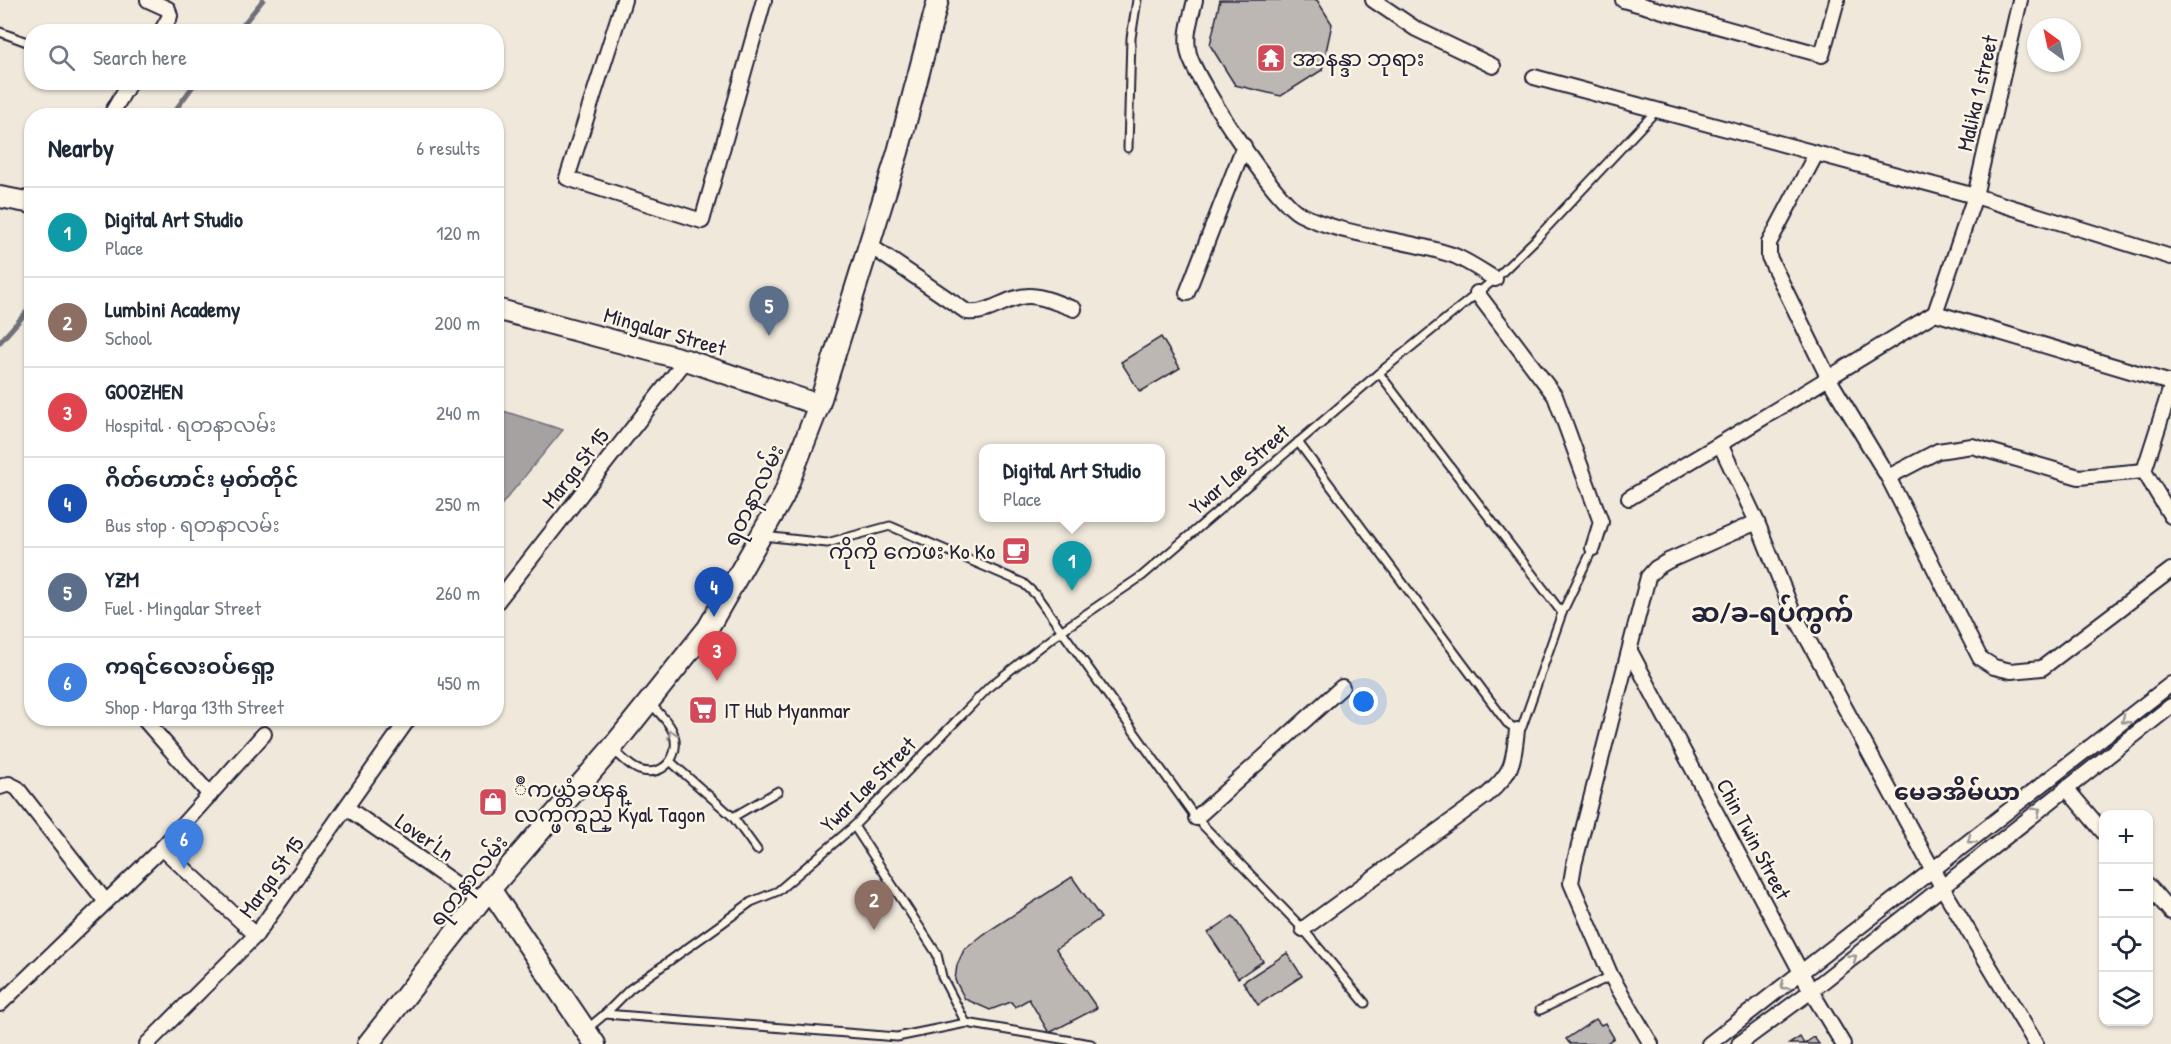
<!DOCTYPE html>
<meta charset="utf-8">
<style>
body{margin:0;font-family:"Patrick Hand","Noto Sans Myanmar",sans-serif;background:#f6f6f7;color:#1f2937}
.controls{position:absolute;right:18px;bottom:18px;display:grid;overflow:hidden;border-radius:12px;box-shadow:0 2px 4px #0004}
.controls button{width:54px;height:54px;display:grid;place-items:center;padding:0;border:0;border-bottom:2px solid #e0e1e3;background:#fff;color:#1f2937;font:30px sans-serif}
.compass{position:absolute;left:2027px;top:18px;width:54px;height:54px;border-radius:50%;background:#fff;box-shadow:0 2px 4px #0004;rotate:327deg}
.you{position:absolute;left:1364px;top:702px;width:21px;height:21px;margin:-15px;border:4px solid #fff;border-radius:50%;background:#1a73e8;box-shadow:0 0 0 9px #1a73e833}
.badge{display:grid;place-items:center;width:39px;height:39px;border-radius:50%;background:#d1495b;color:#fff;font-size:20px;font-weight:700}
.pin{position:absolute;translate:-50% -50px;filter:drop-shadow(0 2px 3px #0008)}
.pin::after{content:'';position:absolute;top:32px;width:21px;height:18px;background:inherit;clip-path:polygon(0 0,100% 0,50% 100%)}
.popup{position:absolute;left:979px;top:444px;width:186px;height:78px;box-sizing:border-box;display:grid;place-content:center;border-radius:12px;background:#fff;filter:drop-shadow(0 2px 4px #0005);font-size:20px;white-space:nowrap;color:#747a83}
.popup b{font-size:22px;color:#1f2937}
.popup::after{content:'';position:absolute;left:50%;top:100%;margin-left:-12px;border:12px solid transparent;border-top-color:#fff}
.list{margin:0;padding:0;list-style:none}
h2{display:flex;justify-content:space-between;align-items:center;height:78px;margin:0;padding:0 24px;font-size:26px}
h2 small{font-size:20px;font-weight:400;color:#747a83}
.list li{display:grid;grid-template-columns:39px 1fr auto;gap:18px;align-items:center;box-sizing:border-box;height:90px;padding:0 24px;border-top:2px solid #e0e1e3}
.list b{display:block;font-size:22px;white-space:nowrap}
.list p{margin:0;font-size:20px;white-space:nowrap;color:#747a83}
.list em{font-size:20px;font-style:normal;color:#747a83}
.icon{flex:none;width:33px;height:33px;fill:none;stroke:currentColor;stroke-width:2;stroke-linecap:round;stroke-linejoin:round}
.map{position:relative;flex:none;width:2171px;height:1044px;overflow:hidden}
.search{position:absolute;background:#fff;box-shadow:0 2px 4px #0004;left:24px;top:24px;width:480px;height:66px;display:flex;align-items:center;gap:15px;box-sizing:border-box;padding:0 21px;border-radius:24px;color:#747a83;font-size:22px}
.panel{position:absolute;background:#fff;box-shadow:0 2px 4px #0004;left:24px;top:108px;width:480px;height:618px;border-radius:24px}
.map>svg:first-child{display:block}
.water{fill:#a6a2a2;stroke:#716f79;stroke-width:1.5}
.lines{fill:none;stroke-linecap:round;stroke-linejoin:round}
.stream{stroke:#716f79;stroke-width:5}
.building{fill:#bcb7b3;stroke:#22223b;stroke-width:1.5}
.lane-casing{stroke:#22223b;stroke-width:11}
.street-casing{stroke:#22223b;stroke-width:18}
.secondary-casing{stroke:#22223b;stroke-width:24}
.lane{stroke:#fcf5e5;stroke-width:7}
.street{stroke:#fcf5e5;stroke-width:14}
.secondary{stroke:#fcf5e5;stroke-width:20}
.oneway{stroke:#9a9698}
.labels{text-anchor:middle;stroke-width:5;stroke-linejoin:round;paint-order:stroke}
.poi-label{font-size:22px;fill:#22223b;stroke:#fcf5e5;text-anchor:start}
.street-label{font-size:22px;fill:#22223b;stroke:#fcf5e5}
.neighbourhood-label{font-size:24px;font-weight:bold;fill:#22223b;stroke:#fcf5e5}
.quarter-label{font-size:26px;font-weight:bold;fill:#22223b;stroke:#fcf5e5}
</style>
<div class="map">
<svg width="2171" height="1044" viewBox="0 0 2171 1044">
<rect width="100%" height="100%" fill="#efe8db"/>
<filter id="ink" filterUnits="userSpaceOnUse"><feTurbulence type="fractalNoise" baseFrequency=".0167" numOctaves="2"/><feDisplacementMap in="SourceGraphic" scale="12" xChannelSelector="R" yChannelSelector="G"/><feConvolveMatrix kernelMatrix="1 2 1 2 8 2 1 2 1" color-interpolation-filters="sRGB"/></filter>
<g filter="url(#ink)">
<!-- water -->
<polygon class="water" points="497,409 563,430 497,510 496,409"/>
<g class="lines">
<!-- stream -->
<g class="stream">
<polyline points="237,32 263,0"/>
<polyline points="171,116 196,82"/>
<polyline points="0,342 32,306"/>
</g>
</g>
<!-- building -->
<g class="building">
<polygon points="1220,0 1317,0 1332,24 1322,70 1281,96 1235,85 1210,45"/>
<polygon points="1161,337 1180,368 1140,392 1121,362"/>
<polygon points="1072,877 1101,918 1056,949 1097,1008 1049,1033 1029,999 1015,1007 1011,1002 990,1010 965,999 955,980 957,965 964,950 984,934"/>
<polygon points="1233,916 1263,961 1238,978 1208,933"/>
<polygon points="1287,953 1302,976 1258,1005 1243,982"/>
<polygon points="1596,1019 1601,1025 1605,1023 1614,1038 1605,1044 1570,1044 1566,1039"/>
<polygon points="1800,1037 1804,1044 1814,1037 1819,1044 1789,1044"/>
</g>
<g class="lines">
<!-- lane casing -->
<g class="lane-casing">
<g id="lane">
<polyline points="0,32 32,44"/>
<polyline points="1128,148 1131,38 1137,0"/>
<polyline points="1379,373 1562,613 1593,548"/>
<polyline points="1298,442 1507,723 1517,730 1522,727 1562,613"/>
<polyline points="763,536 827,543 890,526 1023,583 1036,595 1196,818 1303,929 1365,1003"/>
<path d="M613,750C621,756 630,767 639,770C666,779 684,751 671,728C666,719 657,711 650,703"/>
<polyline points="671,762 733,817 757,850"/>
<polyline points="733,817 778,791"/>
<polyline points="854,826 937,954 942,977 966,1023"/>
<polyline points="1540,1010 1611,976"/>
<polyline points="605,1014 630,989 721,924 751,902 778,891 854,826 990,686 1061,631 1142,576 1379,373 1495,279 1535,240 1656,111"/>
<polyline points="587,1029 605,1014 897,1037 966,1023 1091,1044"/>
</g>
</g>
<!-- street casing -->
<g class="street-casing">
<g id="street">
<polyline points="148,0 168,9 170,16 161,32"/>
<polyline points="624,0 567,178 702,221 764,0"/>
<path d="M1195,0C1191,18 1184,36 1189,54C1196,81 1276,202 1300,214C1348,238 1406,238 1455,256C1469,262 1482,271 1495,279"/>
<polyline points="1373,0 1416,29 1493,66"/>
<polyline points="1623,0 1822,55 1837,0"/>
<polyline points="1534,77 1975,196 2171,257"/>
<polyline points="110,116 130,82"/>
<polyline points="1816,154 1769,243 1769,257 1829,379 1888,477 1980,658 1994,667 2011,671 2042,668 2171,570"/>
<path d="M869,245L967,312C990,315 1007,296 1029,296C1044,296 1059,304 1074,309"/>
<polyline points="1187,293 1244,146"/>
<polyline points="1477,293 1555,396 1601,522 1593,548"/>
<polyline points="1935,313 1975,196 2020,0"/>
<polyline points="1720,444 1935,313 2171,383"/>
<polyline points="2144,471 2171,387"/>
<polyline points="1888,477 1938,451 1972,446 2079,477 2144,471 2171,516"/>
<polyline points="1629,498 1720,444 1757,522 1792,610 1942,887 2036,1044"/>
<polyline points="496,603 686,360"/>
<polyline points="1630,651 1811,991 1843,1044"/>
<polyline points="143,718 210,795"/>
<polyline points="0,787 9,784 17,788 106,902"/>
<polyline points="2066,788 2104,833"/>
<polyline points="347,808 480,901"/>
<polyline points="1196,818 1342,687"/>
<polyline points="162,848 256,935"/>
<polyline points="2148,885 2171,912"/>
<path d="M1303,929L1487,795C1513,772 1513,764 1517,730"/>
<polyline points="0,1004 162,848 264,734"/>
<polyline points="147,1044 256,935 409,718"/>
<polyline points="1651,1044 1611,976 1571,883 1574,865 1648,577 1656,568 1668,561 1757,522"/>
<polyline points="1709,1044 2171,684"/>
<polyline points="1739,1044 1811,991 2171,706"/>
</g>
</g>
<!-- secondary casing -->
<g class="secondary-casing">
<g id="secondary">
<polyline points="0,197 32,203"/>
<polyline points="496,309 686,360 819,405"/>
<polyline points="490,889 595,1044"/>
<polyline points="368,1044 480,901 611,749 708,628 783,497 819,405 869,245 898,152 938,0"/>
</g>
</g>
<!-- lane -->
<use href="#lane" class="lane"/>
<!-- street -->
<use href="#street" class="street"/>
<!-- secondary -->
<use href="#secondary" class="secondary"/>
</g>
<!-- one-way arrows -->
<defs><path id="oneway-chevron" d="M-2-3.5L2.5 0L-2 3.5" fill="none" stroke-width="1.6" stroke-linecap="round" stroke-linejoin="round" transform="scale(1.5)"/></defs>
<g class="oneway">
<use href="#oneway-chevron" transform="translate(2125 720) rotate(142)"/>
<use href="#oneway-chevron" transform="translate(672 734) rotate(-111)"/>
<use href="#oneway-chevron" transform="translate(2037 811) rotate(-39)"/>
<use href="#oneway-chevron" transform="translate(1971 840) rotate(142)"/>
<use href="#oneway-chevron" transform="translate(1853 958) rotate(-39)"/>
<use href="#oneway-chevron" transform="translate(1784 986) rotate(142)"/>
</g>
</g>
<!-- icons -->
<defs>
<g id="temple-square" transform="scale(1.5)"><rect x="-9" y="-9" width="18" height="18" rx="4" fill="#d1495b" stroke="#fcf5e5"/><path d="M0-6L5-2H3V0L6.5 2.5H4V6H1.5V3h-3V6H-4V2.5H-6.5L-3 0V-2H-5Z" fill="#fff"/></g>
<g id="cafe-square" transform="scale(1.5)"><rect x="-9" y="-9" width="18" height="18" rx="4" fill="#d1495b" stroke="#fcf5e5"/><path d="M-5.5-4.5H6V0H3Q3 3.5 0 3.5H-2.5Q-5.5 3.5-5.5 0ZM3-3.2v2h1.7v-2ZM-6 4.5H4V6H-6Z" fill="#fff"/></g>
<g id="supermarket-square" transform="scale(1.5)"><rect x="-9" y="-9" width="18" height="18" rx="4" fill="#d1495b" stroke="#fcf5e5"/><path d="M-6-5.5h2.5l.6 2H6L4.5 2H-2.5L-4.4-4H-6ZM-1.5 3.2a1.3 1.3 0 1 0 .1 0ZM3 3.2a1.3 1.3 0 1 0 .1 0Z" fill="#fff"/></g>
<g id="shop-square" transform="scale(1.5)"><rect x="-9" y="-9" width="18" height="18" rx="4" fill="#d1495b" stroke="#fcf5e5"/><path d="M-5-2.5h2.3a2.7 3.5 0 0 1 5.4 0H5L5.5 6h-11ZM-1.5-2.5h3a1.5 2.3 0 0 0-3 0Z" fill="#fff"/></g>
</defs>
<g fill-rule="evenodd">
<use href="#temple-square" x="1271" y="58"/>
<use href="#cafe-square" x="1016" y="551"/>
<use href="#supermarket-square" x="703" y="710"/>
<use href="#shop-square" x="493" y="802"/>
</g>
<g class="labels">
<!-- poi labels -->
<g class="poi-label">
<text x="1292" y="66">အာနန္ဒာ ဘုရား</text>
<text x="995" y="559" text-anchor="end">ကိုကို ကေဖး Ko Ko</text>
<text x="724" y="718">IT Hub Myanmar</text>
<text x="514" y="797">ဳကယ္တံခၾန္<tspan x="514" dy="25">လက္ဖက္ရည္ Kyal Tagon</tspan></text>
</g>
<!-- street labels -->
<g class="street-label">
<text transform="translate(1977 93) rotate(-77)" y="8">Malika 1 street</text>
<text transform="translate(665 331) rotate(16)" y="8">Mingalar Street</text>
<text transform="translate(575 468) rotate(-52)" y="8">Marga St 15</text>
<text transform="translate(1239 469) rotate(-41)" y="8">Ywar Lae Street</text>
<text transform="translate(753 495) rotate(-64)" y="8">ရတနာလမ်း</text>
<text transform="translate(868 784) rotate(-45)" y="8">Ywar Lae Street</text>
<text transform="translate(425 837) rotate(35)" y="8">Lover'Ln</text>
<text transform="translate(1754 839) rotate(62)" y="8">Chin Twin Street</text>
<text transform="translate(271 877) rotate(-54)" y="8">Marga St 15</text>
<text transform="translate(468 880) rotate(-51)" y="8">ရတနာလမ်း</text>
</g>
<!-- neighbourhood labels -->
<g class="neighbourhood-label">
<text x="1957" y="800">မေခအိမ်ယာ</text>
</g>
<!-- quarter labels -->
<g class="quarter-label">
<text x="1772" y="622">ဆ/ခ-ရပ်ကွက်</text>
</g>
</g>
</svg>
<div class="controls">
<button>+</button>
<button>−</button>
<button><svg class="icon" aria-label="locate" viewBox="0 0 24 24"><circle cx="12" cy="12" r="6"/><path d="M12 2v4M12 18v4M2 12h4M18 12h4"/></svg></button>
<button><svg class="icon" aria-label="layers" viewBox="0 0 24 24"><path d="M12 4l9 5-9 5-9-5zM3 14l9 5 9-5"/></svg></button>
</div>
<svg class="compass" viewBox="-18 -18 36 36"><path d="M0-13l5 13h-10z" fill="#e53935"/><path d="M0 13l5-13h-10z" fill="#747a83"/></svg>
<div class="you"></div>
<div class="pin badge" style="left:1072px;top:591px;background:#0f9aa8">1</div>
<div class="popup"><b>Digital Art Studio</b>Place</div>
<div class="pin badge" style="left:874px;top:930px;background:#8d6e63">2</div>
<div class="pin badge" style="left:717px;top:681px;background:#e0444e">3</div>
<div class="pin badge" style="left:714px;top:617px;background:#1a4fb4">4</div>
<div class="pin badge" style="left:769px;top:336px;background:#5c6f8a">5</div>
<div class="pin badge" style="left:184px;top:869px;background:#3f7fe0">6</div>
<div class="search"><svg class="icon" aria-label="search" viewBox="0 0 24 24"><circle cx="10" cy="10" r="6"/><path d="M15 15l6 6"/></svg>Search here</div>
<section class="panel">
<h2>Nearby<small>6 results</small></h2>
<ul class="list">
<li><span class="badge" style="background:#0f9aa8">1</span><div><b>Digital Art Studio</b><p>Place</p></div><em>120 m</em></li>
<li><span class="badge" style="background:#8d6e63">2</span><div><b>Lumbini Academy</b><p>School</p></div><em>200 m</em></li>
<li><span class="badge" style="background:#e0444e">3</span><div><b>GOOZHEN</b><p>Hospital · ရတနာလမ်း</p></div><em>240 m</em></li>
<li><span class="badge" style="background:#1a4fb4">4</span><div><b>ဂိတ်ဟောင်း မှတ်တိုင်</b><p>Bus stop · ရတနာလမ်း</p></div><em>250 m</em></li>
<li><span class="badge" style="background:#5c6f8a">5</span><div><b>YZM</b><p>Fuel · Mingalar Street</p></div><em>260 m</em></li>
<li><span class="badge" style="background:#3f7fe0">6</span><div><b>ကရင်လေးဝပ်ရှော့</b><p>Shop · Marga 13th Street</p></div><em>450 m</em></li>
</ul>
</section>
</div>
